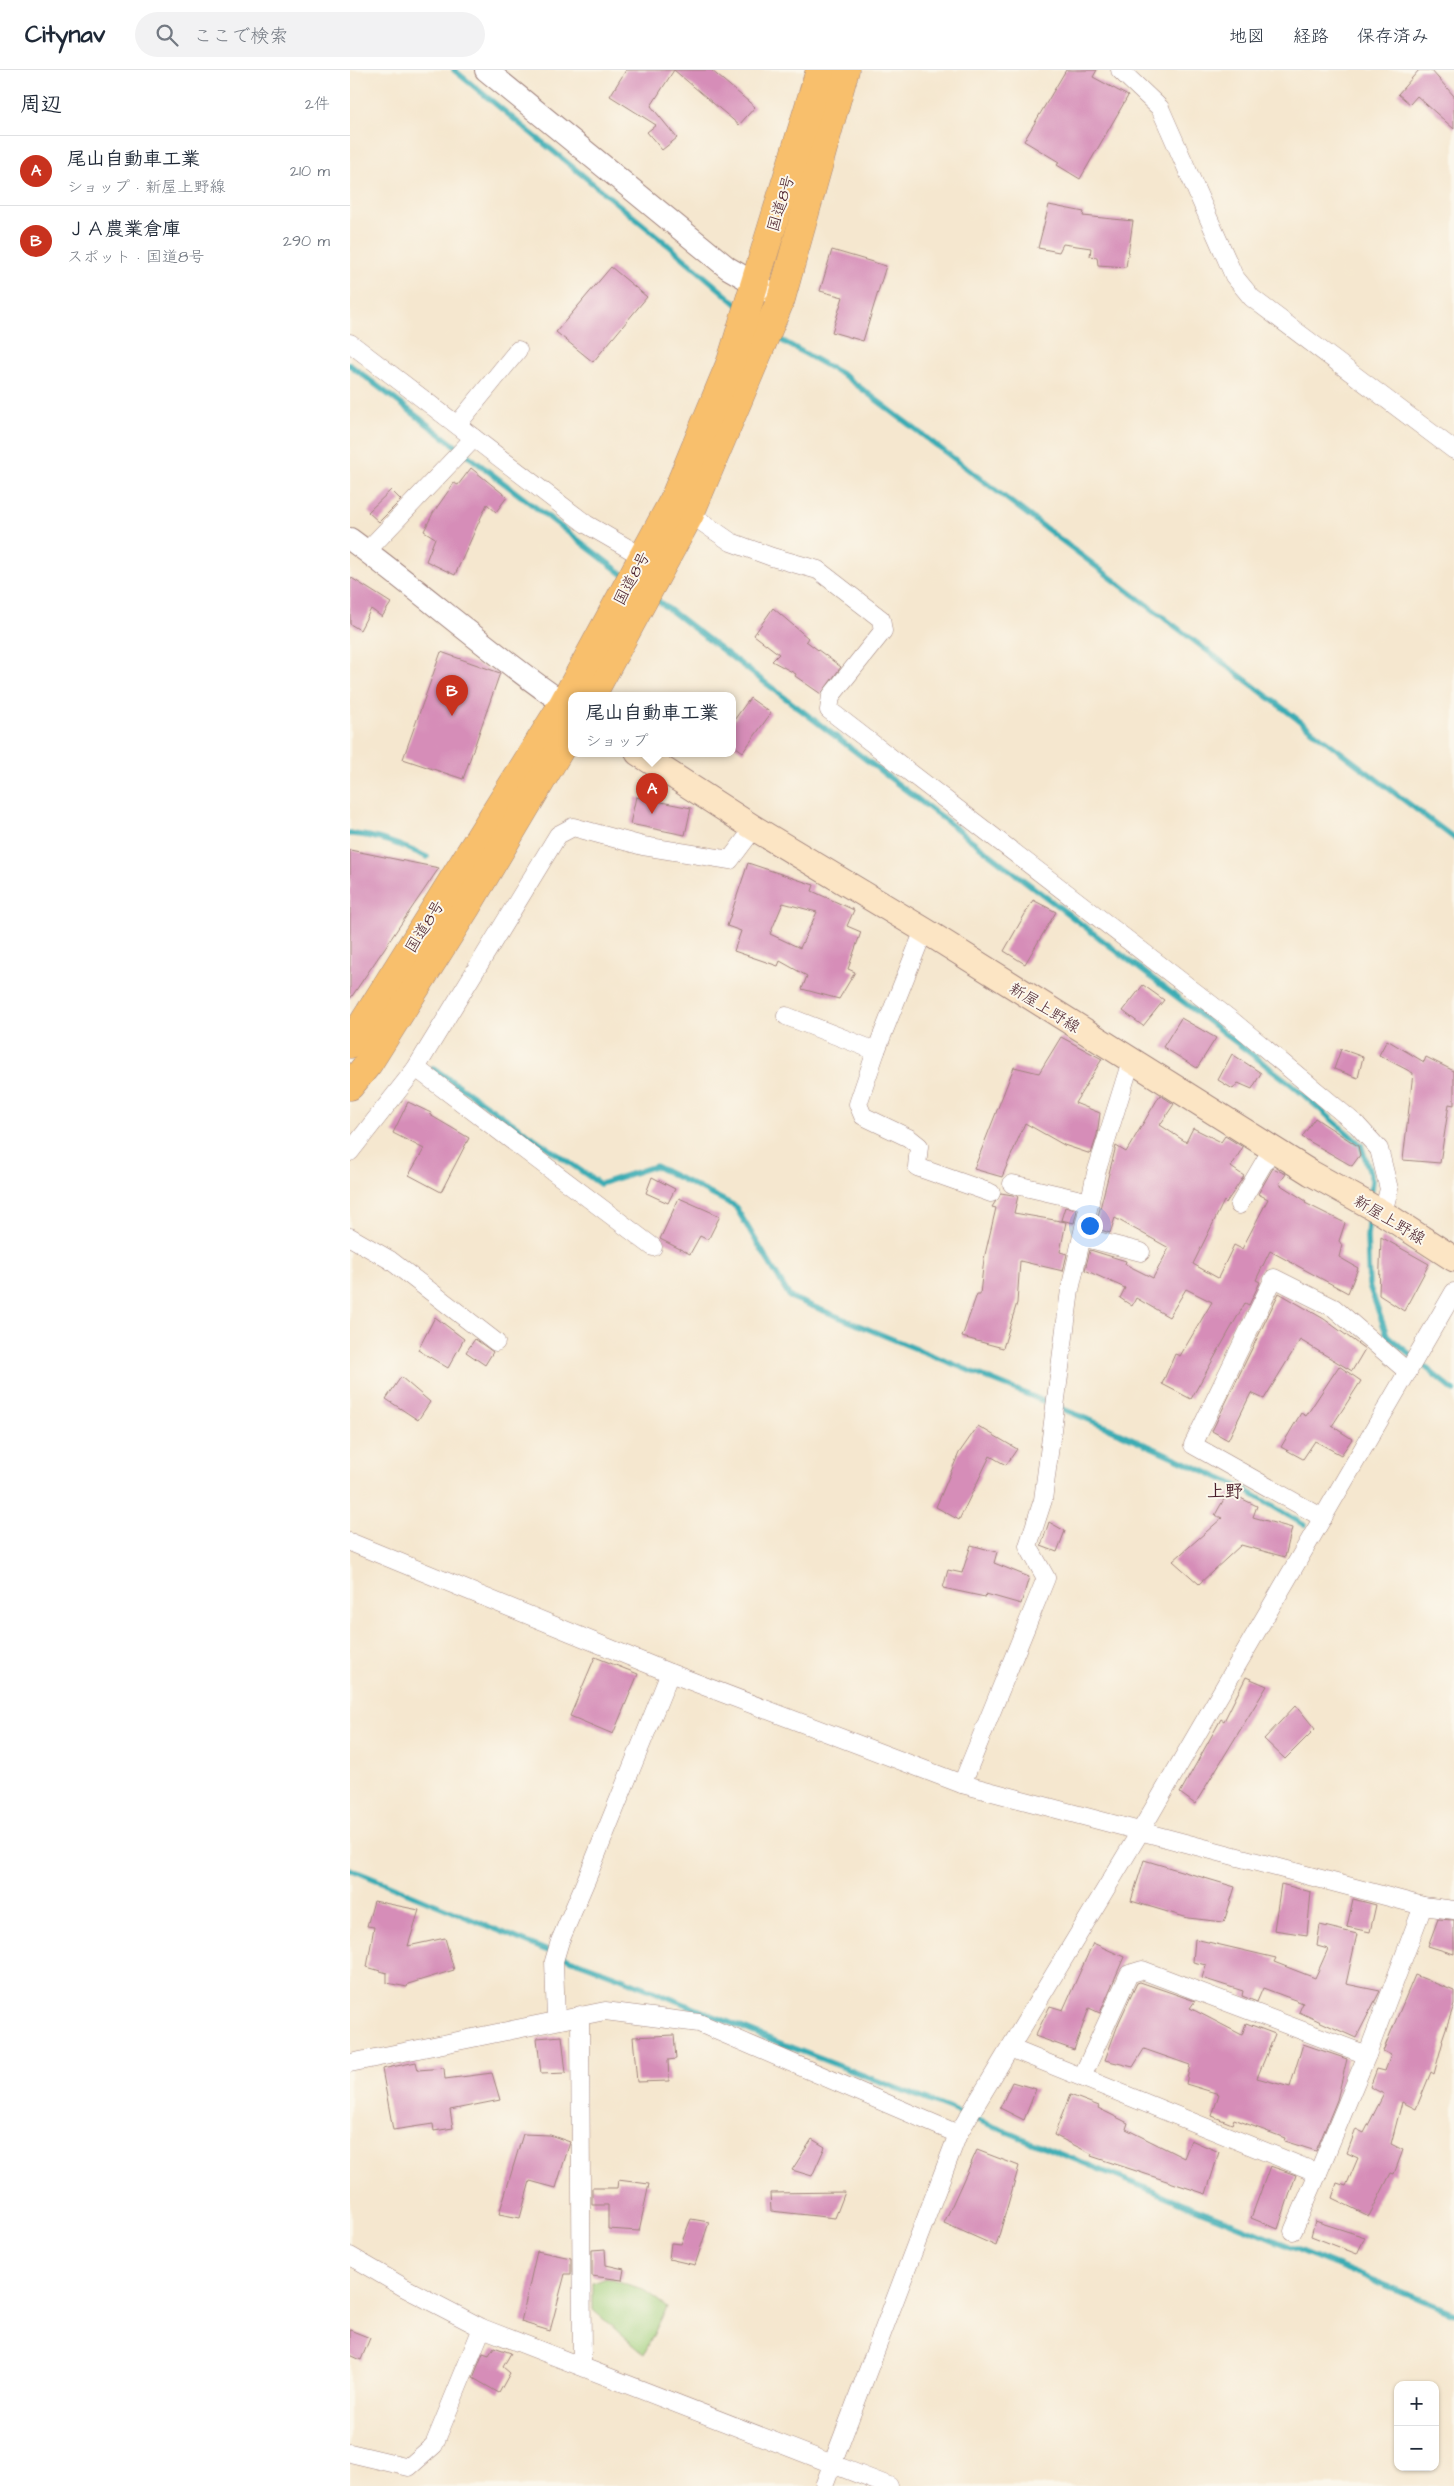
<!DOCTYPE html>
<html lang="ja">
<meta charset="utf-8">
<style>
body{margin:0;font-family:"Architects Daughter","Klee One",sans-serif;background:#f2f2f3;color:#1f2937}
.controls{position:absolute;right:15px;bottom:15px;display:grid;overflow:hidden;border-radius:10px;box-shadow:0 1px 4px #0004}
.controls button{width:45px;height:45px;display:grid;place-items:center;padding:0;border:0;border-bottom:1px solid #e0e1e3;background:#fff;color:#1f2937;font:25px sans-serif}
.you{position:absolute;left:739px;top:1155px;width:18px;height:18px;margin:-12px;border:4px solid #fff;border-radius:50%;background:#1a73e8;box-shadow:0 0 0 8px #1a73e833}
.badge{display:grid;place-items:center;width:32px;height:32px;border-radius:50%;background:#c8321e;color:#fff;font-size:16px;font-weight:700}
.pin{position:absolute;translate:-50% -41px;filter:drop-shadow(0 1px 2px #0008)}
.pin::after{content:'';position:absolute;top:26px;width:18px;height:15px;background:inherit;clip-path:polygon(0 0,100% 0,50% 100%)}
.popup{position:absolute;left:218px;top:622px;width:168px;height:65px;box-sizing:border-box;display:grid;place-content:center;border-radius:10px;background:#fff;filter:drop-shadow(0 1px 4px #0005);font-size:16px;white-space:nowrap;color:#747a83}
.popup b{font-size:19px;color:#1f2937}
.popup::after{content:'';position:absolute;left:50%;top:100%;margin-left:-10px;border:10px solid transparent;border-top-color:#fff}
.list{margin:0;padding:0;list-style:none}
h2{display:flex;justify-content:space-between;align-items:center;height:65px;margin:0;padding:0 20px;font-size:21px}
h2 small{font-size:16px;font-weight:400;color:#747a83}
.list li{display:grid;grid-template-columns:32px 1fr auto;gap:15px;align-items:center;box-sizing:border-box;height:70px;padding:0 20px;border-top:1px solid #e0e1e3}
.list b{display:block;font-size:19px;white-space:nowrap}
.list p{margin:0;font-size:16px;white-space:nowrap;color:#747a83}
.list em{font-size:16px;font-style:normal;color:#747a83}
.icon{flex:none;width:28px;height:28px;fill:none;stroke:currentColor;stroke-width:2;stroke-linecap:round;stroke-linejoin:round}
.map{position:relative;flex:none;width:1104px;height:2416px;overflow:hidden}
header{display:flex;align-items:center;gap:30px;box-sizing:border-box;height:70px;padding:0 25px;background:#fff;border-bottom:1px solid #e0e1e3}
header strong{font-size:24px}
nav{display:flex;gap:28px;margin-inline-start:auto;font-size:18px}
.search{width:350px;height:45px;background:#f2f2f3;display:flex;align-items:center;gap:12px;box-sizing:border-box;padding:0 18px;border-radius:28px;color:#747a83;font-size:19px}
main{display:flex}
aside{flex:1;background:#fff}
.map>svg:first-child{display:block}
.green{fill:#a2d07e;stroke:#767854}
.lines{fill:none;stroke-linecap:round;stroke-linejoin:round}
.stream{stroke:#3aacb4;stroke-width:5.5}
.building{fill:#d68db8;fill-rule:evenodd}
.minor-casing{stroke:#a0837d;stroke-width:19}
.tertiary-casing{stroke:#a0837d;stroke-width:24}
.secondary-casing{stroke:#a0837d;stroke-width:27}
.trunk-casing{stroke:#a0837d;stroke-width:29}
.minor{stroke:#fff;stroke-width:18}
.tertiary{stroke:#fff;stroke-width:22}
.secondary{stroke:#fce5c4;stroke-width:25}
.trunk{stroke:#f8bf6c;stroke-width:28}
.labels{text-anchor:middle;stroke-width:4;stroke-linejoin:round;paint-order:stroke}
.street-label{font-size:16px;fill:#4a1f2b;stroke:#fbf7ec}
.neighbourhood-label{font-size:18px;font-weight:bold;fill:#4a1f2b;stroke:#fbf7ec}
</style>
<header>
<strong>Citynav</strong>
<div class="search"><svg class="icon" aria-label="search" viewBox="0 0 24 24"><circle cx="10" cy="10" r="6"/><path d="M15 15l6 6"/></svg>ここで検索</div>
<nav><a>地図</a><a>経路</a><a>保存済み</a></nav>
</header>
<main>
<aside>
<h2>周辺<small>2件</small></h2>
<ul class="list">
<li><span class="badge">A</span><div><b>尾山自動車工業</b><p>ショップ · 新屋上野線</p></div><em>210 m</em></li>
<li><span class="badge">B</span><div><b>ＪＡ農業倉庫</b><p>スポット · 国道8号</p></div><em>290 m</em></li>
</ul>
</aside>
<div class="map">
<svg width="1104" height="2416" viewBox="0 0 1104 2416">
<rect width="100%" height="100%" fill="#fbf7ec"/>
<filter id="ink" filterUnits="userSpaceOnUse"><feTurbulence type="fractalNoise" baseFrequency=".02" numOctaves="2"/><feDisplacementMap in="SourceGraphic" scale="10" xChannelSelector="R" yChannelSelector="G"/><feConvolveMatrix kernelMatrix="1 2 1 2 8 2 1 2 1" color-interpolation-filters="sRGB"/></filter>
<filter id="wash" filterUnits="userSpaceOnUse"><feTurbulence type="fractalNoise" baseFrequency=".0096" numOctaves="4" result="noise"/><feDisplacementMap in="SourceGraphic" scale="20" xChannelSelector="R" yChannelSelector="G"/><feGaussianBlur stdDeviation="1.12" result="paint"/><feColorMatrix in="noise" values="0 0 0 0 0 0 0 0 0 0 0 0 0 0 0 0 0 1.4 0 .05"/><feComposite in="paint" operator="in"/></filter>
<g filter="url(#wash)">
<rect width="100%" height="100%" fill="#f5e7cf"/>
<!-- green -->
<polygon class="green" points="257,2208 295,2221 317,2237 294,2284 243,2240 243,2213"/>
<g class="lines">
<!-- stream -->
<g class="stream">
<polyline points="104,0 318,175 389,236"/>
<polyline points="422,265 495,306 1104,768"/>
<polyline points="0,295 275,506"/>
<polyline points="303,527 942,1015 1011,1075 1022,1110 1020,1128"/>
<path d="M0,764C27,765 53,776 77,787"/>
<polyline points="83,998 250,1114 305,1096 385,1136 440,1227 759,1358 892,1418 954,1455"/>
<polyline points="1019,1142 1017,1167 1019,1215 1037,1265 1104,1321"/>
<polyline points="0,1799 193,1879 266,1906 430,1973 603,2040 1104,2243"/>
</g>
</g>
<g id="blocks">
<!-- building -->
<g class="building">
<polygon points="276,0 324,0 301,36 327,68 312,80 297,62 306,55 260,26"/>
<polygon points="324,0 361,0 405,37 389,55"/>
<polygon points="716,0 747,0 743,7 778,26 730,109 707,95 709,92 674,71"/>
<polygon points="1069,0 1081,0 1104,26 1104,59 1067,26 1060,34 1048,24"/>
<polygon points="699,135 734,142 733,146 783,151 776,197 748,195 747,187 740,186 741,178 713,174 709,182 688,178"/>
<polygon points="482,180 536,196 513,271 482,262 493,227 470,221"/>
<polygon points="261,197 297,227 243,292 206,262"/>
<polygon points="121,398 157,427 146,442 137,434 105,505 76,491 85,468 74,461 83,443 104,413 108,415"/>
<polygon points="41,420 51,430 29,452 18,442"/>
<polygon points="0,507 41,533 32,547 21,539 10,560 0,554"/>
<polygon points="423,538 458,568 456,571 491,597 471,624 445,606 446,604 422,591 429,584 404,565"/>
<polygon points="91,582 150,603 113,709 53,689"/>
<polygon points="400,628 421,643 393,682 382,674 382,653"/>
<polygon points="286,727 341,738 335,765 280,754"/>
<polygon points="0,780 89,798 0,929"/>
<path d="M398,793L464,815L462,821L504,840L497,856L511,862L498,899L505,902L489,929L452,919L457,906L430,891L428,896L384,881L391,861L377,856ZM433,833L467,842L450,878L420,864Z"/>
<polygon points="683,830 706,842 675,894 654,881"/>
<polygon points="793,915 814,930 793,956 773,941"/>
<polygon points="831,948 866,968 847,998 813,977"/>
<polygon points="711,967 752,989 725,1033 750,1043 747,1065 741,1084 714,1075 675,1053 652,1107 624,1099 664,997 689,1003"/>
<polygon points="1037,970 1074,992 1076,987 1104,1001 1104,1035 1099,1034 1090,1093 1053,1090 1063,1003 1029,985"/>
<polygon points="991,979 1013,987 1008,1008 984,999"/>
<polygon points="882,984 911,1003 902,1019 888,1013 883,1019 868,1010"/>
<polygon points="810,1025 824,1034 810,1055 836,1072 843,1058 871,1072 875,1066 893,1077 881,1097 894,1106 876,1133 874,1131 843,1194 868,1208 884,1175 892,1179 918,1129 908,1124 923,1098 936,1104 929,1114 956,1131 955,1133 995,1153 989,1171 992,1175 989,1187 1008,1198 998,1223 920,1181 906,1210 910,1212 899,1235 895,1233 841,1329 812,1314 825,1284 830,1286 862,1232 836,1219 819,1247 786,1228 782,1236 770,1228 775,1218 735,1200 740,1180 776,1191 775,1194 803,1208 819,1178 765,1148 760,1163 745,1158 766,1076 776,1082"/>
<polygon points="58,1032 81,1043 80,1045 119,1068 91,1122 59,1105 74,1079 43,1063"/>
<polygon points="965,1048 1008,1076 1010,1085 1002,1096 952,1067"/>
<polygon points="302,1107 325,1119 318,1133 296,1123"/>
<polygon points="651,1123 668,1126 664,1143 716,1152 710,1182 717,1184 713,1201 670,1191 667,1233 653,1278 612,1267 627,1224 630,1224 634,1189 646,1138 642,1137"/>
<polygon points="329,1128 370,1146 358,1170 350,1166 340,1184 310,1169"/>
<polygon points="715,1137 727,1140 724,1153 711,1150"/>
<polygon points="1031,1167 1079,1194 1054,1241 1029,1225"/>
<polygon points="929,1223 974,1249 1015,1279 1002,1301 950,1270 914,1329 901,1323 878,1370 862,1361"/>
<polygon points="85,1247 114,1269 98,1298 68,1280"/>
<polygon points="125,1269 143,1282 135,1295 116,1282"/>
<polygon points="989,1296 1011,1311 982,1356 1002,1369 991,1385 965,1371 953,1389 931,1377 951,1343 956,1346"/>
<polygon points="51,1307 80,1332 68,1350 36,1329"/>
<polygon points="628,1356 667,1379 656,1395 640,1386 609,1450 586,1437 609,1383"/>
<polygon points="878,1422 907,1436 903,1447 942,1458 935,1487 891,1475 849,1514 823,1491 872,1448 865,1445"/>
<polygon points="699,1452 715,1461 707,1482 691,1476"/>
<polygon points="621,1475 647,1482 644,1493 679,1507 671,1534 636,1524 635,1527 593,1518 598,1500 612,1503"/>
<polygon points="245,1587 288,1604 263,1664 220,1646"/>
<polygon points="896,1607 917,1616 845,1734 830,1723 871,1649 874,1651"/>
<polygon points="946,1635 965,1659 935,1689 914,1669"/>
<polygon points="794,1790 885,1817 874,1852 838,1848 781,1831"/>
<polygon points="931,1814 961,1822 957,1865 924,1860"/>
<polygon points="1003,1829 1026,1835 1020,1862 997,1857"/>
<polygon points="24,1831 69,1840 58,1876 95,1868 104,1900 58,1914 57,1917 37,1913 37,1903 17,1897 24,1857 17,1856"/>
<polygon points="1088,1849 1104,1850 1104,1884 1078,1876"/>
<polygon points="970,1855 1007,1864 996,1914 1030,1921 1006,1968 949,1942 953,1933 913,1918 907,1932 892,1926 893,1921 852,1908 856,1895 843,1892 845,1869 926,1888 924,1892 965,1908 978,1879 967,1876"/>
<polygon points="743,1873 774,1887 750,1943 739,1938 724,1980 685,1966 700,1936 713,1940"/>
<polygon points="1065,1905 1104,1921 1104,1935 1092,1970 1093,1971 1084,2004 1081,2002 1066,2039 1052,2032 1041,2074 1053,2080 1044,2104 1041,2103 1019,2146 982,2128 987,2113 996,2116 1008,2088 997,2083 1006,2059 1014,2063 1034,2024 1020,2017 1027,1999 1035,2001 1041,1985 1033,1981"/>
<polygon points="790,1912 845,1931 840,1938 892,1965 896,1953 925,1964 907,2008 940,2017 953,1974 997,1989 987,2030 966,2081 934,2071 935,2068 884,2049 882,2054 862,2046 869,2024 836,2014 840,1995 794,1979 783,1997 755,1990 769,1952 787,1913"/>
<polygon points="324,1965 326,1989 318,1990 319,2011 287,2012 283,1967"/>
<polygon points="212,1966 216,2003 191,2004 187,1968"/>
<polygon points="66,1992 68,2000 94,1998 95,2009 142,2003 150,2030 100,2040 103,2058 84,2061 83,2054 43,2060 32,1999"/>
<polygon points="662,2012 686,2019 674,2050 650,2038"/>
<polygon points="720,2025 749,2036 748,2038 778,2053 776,2059 834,2088 841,2070 869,2082 856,2124 741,2086 742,2084 704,2065"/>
<polygon points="173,2064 200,2065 220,2072 206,2118 180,2111 170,2148 149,2144"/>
<polygon points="462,2069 475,2077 462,2106 442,2100"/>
<polygon points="627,2080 669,2096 646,2176 594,2153"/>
<polygon points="920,2096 946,2105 928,2159 901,2148"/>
<polygon points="268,2110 299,2114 289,2161 258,2159 258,2135 242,2135 242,2118 267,2118"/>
<polygon points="495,2122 485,2148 421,2141 420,2123"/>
<polygon points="341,2149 359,2152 345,2195 319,2189 321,2173 331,2174"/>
<polygon points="965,2151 1015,2167 1007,2184 961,2166"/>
<polygon points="255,2179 256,2195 274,2199 272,2210 242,2206 242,2180"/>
<polygon points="187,2181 221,2188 221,2204 215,2204 200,2261 171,2252"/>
<polygon points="0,2260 20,2268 11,2290 0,2285"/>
<polygon points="144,2277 161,2283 153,2297 160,2303 149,2323 123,2308 133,2283 139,2285"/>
</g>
</g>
</g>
<g filter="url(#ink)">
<use href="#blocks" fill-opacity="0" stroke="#a0837d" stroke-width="1"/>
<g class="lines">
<!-- minor casing -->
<g class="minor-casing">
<g id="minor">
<polyline points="770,0 810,38 884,206 902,228 1104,380"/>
<polyline points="0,273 236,454 300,491"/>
<polyline points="107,355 168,280"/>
<polyline points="340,444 381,472 422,487 468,500 531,549 533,561 481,626 479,640 880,949 1007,1055 1029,1079 1039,1119 1033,1143"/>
<polyline points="17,481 124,368"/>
<polyline points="574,860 526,981 508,1034 513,1046 559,1068 569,1076 567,1097 641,1123"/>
<polyline points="436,946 526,981"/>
<polyline points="66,998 303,1177"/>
<polyline points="0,1082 66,998 208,765 223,757 293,776 380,790 404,758"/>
<polyline points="662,1114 740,1132"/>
<polyline points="889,1135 922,1079"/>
<polyline points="0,1167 40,1190 146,1272"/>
<polyline points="732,1167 791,1182"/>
<polyline points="973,1448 843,1375 924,1208 984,1238 1058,1302"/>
<polyline points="0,1472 320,1603 612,1714 1073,1836 1104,1840"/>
<polyline points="612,1714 696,1508 678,1476 693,1430 720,1220 746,1103 781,991"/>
<polyline points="230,1945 232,2295"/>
<polyline points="206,1950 204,1891 210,1871 237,1808 320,1603"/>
<polyline points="660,1978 968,2103 1017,1985 1073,1836"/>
<polyline points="0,1993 255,1941 349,1953 608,2064"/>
<polyline points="732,2007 779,1904 792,1900 1017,1985"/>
<polyline points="943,2161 968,2103"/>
<polyline points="0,2186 55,2218 132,2258 539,2416"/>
<polyline points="0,2383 59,2397 84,2375 132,2258"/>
<polyline points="474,2416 608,2064 790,1762 1104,1222"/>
</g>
</g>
<!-- tertiary casing -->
<g class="tertiary-casing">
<g id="tertiary">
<polyline points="136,0 378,198 418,221"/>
<path d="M0,469C75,524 145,587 222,639"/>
</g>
</g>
<!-- secondary casing -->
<g class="secondary-casing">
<polyline id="secondary" points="288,683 404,758 574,860 961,1103 1033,1143 1104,1189"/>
</g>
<!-- trunk casing -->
<g class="trunk-casing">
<g id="trunk">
<polyline points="242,625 340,444 431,229 495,0"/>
<polyline points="0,974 213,634 323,431 381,291 470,0"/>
<polyline points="0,1016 18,994 116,838 222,659"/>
</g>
</g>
<!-- minor -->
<use href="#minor" class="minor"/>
<!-- tertiary -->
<use href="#tertiary" class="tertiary"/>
<!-- secondary -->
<use href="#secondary" class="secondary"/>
<!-- trunk -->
<use href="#trunk" class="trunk"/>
</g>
</g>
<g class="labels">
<!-- street labels -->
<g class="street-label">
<text transform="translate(430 133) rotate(-73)" y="6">国道8号</text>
<text transform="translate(281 508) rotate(-62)" y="6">国道8号</text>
<text transform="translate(74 856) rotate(-58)" y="6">国道8号</text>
<text transform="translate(695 937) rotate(32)" y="6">新屋上野線</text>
<text transform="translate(1040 1149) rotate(31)" y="6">新屋上野線</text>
</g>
<!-- neighbourhood labels -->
<g class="neighbourhood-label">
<text x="875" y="1427">上野</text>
</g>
</g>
</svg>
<div class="controls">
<button>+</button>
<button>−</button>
</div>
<div class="you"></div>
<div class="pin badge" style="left:302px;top:744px">A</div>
<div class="popup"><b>尾山自動車工業</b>ショップ</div>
<div class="pin badge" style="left:102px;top:646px">B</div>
</div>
</main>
